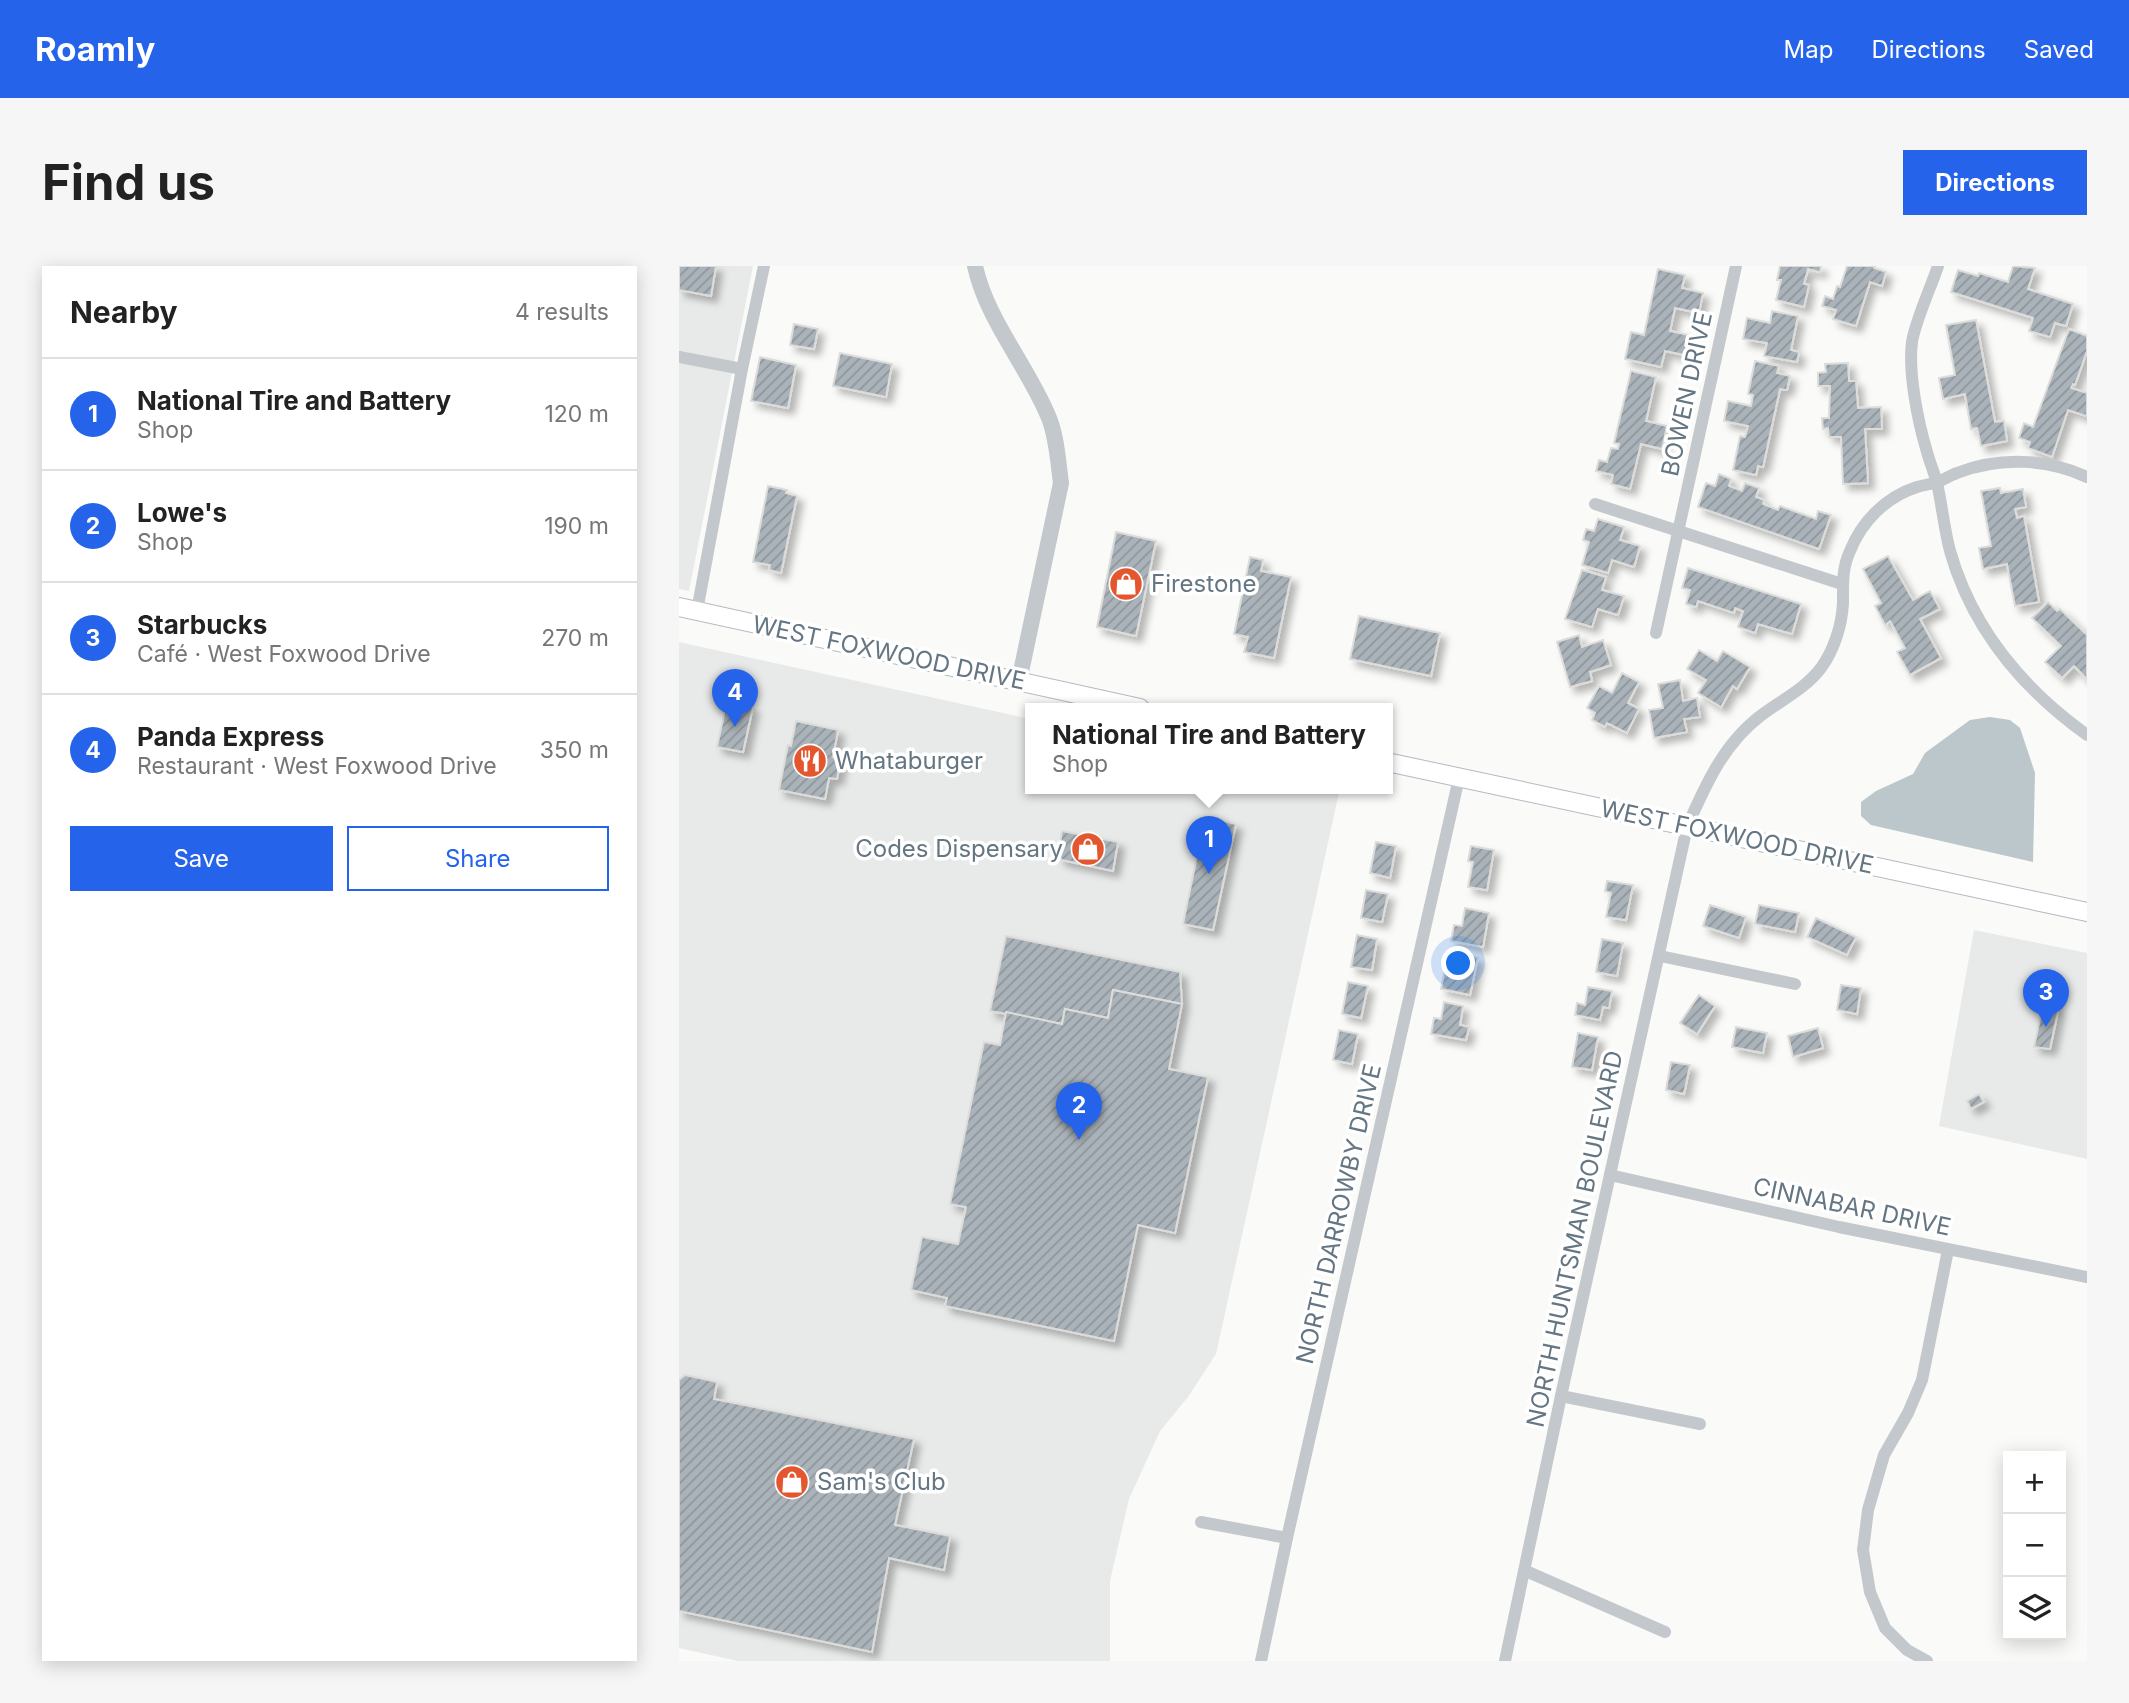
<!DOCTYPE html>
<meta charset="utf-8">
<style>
body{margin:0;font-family:Inter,sans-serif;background:#f6f6f6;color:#222}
.controls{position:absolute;right:21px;bottom:21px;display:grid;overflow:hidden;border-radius:0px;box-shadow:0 4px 18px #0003}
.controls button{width:63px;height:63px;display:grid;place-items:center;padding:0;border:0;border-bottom:2px solid #e0e0e0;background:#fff;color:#222;font:35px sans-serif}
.you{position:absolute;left:780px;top:698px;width:24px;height:24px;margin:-18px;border:5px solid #fff;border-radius:50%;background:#1a73e8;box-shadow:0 0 0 10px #1a73e833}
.badge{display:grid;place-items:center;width:46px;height:46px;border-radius:50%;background:#2563eb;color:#fff;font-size:23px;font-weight:700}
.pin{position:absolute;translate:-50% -58px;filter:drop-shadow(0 2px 4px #0008)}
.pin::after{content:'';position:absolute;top:37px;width:24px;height:21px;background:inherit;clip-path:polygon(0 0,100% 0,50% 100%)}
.popup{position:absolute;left:346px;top:437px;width:368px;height:91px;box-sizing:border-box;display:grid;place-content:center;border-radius:0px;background:#fff;filter:drop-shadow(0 2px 5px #0005);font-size:23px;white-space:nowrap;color:#767676}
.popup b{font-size:26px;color:#222}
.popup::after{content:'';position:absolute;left:50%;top:100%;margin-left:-14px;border:14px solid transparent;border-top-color:#fff}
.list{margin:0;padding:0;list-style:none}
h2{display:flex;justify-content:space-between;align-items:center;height:91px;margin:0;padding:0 28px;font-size:30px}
h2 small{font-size:23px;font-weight:400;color:#767676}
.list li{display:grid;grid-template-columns:46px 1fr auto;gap:21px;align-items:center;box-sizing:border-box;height:112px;padding:0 28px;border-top:2px solid #e0e0e0}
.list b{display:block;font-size:26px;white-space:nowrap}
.list p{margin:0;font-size:23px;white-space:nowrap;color:#767676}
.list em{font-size:23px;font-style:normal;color:#767676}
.actions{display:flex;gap:14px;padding:21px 28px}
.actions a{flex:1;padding:16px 0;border:2px solid #2563eb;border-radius:0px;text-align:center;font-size:24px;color:#2563eb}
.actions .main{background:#2563eb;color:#fff}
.icon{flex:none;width:38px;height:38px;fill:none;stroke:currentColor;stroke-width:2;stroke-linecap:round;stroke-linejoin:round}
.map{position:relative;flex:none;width:1408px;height:1395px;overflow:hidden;border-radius:0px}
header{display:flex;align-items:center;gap:42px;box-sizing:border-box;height:98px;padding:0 35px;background:#2563eb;color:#fff}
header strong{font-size:33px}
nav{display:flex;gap:38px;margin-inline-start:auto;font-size:24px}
.intro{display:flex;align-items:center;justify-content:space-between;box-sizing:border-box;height:168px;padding:0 42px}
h1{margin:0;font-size:49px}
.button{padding:18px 32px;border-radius:0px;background:#2563eb;color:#fff;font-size:24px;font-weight:700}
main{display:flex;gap:42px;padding:0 42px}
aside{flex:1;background:#fff;border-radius:0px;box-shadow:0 4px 18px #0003}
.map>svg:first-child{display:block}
.built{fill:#e8e9e9}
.water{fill:#bbc7cb}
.building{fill:url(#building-hatch);stroke:#dcdcda;stroke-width:2;filter:url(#shadow)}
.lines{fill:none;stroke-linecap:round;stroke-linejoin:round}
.secondary-casing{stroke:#b3babf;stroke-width:20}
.minor{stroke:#c3c8cc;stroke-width:12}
.tertiary{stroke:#c3c8cc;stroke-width:16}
.secondary{stroke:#fff;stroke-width:18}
.labels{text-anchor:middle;stroke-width:7;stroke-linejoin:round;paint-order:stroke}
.street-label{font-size:24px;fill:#657683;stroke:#fff}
.poi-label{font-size:24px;fill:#657683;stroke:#fff;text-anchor:start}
</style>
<header>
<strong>Roamly</strong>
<nav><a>Map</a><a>Directions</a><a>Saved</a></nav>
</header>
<div class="intro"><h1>Find us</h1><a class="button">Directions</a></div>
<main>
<aside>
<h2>Nearby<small>4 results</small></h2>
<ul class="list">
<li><span class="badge">1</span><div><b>National Tire and Battery</b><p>Shop</p></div><em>120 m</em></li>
<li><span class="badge">2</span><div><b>Lowe's</b><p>Shop</p></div><em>190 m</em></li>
<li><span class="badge">3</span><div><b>Starbucks</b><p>Café · West Foxwood Drive</p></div><em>270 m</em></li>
<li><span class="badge">4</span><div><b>Panda Express</b><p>Restaurant · West Foxwood Drive</p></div><em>350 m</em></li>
</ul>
<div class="actions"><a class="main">Save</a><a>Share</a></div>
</aside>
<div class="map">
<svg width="1408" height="1395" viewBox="0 0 1408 1395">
<defs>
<pattern id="building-hatch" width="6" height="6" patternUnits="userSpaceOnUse" patternTransform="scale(1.75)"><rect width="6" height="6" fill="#aab3b9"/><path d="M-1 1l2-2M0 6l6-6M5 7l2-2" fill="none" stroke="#8e969c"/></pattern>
<filter id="shadow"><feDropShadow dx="6" dy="6" stdDeviation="3.5" flood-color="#0004"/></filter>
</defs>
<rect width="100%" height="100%" fill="#fafaf8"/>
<!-- built -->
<g class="built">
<polygon points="0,0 74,0 10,325 0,323"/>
<polygon points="0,376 351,453 351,522 661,522 537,1088 509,1131 481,1165 450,1233 431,1315 431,1395 59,1395 0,1382"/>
<polygon points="1295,664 1408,687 1408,893 1260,860"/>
</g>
<!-- water -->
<polygon class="water" points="1311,451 1331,454 1341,462 1356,507 1354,596 1192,559 1182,550 1182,536 1197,525 1234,508 1246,487 1291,454"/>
<!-- building -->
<g class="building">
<polygon points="0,0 37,0 32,30 0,24"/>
<polygon points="1101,0 1142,0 1141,6 1129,3 1125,18 1130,19 1125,41 1097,34 1102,14 1098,14"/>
<polygon points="1168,0 1196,0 1195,2 1207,6 1203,20 1191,16 1177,60 1154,53 1157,44 1143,40 1146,30 1154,33 1158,20 1161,21"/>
<polygon points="1334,0 1356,2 1349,23 1394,38 1387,60 1376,57 1371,71 1350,65 1354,52 1272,26 1279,4 1299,10 1300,7 1329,16"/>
<polygon points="979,3 1006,9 1003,22 1024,27 1020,47 996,42 991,65 1014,70 1010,90 986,85 982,101 946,93 952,66 965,69"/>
<polygon points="1093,45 1119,50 1112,84 1120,86 1118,96 1085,90 1088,77 1064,73 1068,52 1091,57"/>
<polygon points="1297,54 1316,156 1325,155 1328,175 1302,180 1298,162 1292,163 1286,128 1264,133 1260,112 1276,109 1267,59"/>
<polygon points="115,58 139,63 135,83 111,79"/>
<polygon points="1390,63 1408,70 1408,85 1396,119 1394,118 1392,122 1408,127 1408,147 1407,150 1389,144 1373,191 1349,182 1351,176 1340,172 1345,157 1354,161"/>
<polygon points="161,87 213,98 207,131 154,120"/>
<polygon points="81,91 117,99 109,142 72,135"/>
<polygon points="1076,95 1100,100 1098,107 1111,110 1108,124 1101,123 1084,201 1079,200 1077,209 1054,204 1061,170 1066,171 1069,160 1045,155 1049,135 1072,140 1074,129 1069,128"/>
<polygon points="1169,97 1170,115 1177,115 1179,142 1202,141 1203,163 1186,163 1189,217 1164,218 1162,171 1150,171 1149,162 1144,163 1143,152 1150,152 1151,120 1139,120 1139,107 1147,106 1146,98"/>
<polygon points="952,105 977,111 967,155 988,160 983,183 962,178 951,223 932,218 934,209 917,205 920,194 928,196 932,182 939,183 940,178 935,177"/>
<polygon points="1040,208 1052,213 1050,220 1063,225 1066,217 1080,222 1077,231 1085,234 1084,238 1099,244 1101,240 1137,253 1139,245 1152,249 1140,283 1019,241 1027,217 1036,220"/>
<polygon points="89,220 108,224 107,227 118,230 102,307 90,304 91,299 74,296"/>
<polygon points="1321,222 1322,227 1344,223 1347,241 1336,243 1338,252 1345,250 1360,336 1336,340 1328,298 1304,303 1300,282 1312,280 1302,225"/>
<polygon points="919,253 945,261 941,274 961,280 955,301 933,294 929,307 903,299 910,276 904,274 907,263 915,265"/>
<polygon points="437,266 477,275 457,370 418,361"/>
<polygon points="1209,290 1234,334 1251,325 1261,343 1241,353 1262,392 1231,409 1218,386 1226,382 1211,355 1206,359 1196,340 1202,337 1184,303"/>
<polygon points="571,291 584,294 582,305 612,311 595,392 565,386 569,371 555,368"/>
<polygon points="1009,302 1122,338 1113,368 1079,358 1076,367 1059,361 1064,345 1056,342 1055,347 1019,335 1017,341 1007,338 1011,324 1003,322"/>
<polygon points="903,304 927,311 923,324 945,330 939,349 919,343 913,361 886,353"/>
<polygon points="1369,336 1378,345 1381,343 1408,369 1408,413 1395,400 1383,412 1366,396 1382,380 1353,352"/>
<polygon points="680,350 761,367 752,410 671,393"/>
<polygon points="900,369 903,381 924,374 932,399 911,406 913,415 891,421 878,376"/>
<polygon points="1020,384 1038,395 1044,385 1071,401 1058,423 1054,420 1042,441 1019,427 1027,414 1008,403"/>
<polygon points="943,407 960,416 949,437 960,443 948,467 928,457 926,461 913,454 916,447 908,442 920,420 933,427"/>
<polygon points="1001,414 1004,435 1018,432 1021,451 1005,453 1008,466 975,472 970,444 984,442 979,418"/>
<polygon points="48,435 74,441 64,486 38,481"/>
<polygon points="117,455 159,464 154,491 162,493 158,513 150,512 146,533 100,524 109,479 112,480"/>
<polygon points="526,551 557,558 534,664 504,658"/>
<polygon points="383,565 439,576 434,605 383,594 379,590"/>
<polygon points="697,576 717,580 711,612 691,607"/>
<polygon points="792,580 815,584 808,624 789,621 794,596 789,595"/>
<polygon points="928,615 954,619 947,654 927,651 932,627 926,625"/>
<polygon points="687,624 709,628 703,656 682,652"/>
<polygon points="1031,639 1067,651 1060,672 1024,660"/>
<polygon points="1080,639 1120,647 1116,666 1076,658"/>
<polygon points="786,642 810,647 804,681 772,675 775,659 783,660"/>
<polygon points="1137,652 1177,671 1168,689 1128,671"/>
<polygon points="678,669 698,673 693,704 672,701"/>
<polygon points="327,670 501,706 503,738 434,724 429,752 386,743 383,758 311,745"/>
<polygon points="923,673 944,677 938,710 917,706"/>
<polygon points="778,687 799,691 791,729 762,723 765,707 773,709"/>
<polygon points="669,716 689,720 682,752 663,748"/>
<polygon points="1162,719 1182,722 1178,748 1158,744"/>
<polygon points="909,721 933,725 930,742 924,741 921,754 896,749 898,737 906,739"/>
<polygon points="434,724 503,738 490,803 529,811 496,967 459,959 435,1075 266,1040 268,1032 232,1024 243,971 279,978 287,941 271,938 305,776 321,779 327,746 383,758 386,743 429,752"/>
<polygon points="1020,729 1036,740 1018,768 1001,757"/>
<polygon points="765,736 784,740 781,759 790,761 787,774 752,768 755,752 762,753"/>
<polygon points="1364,738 1380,741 1371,783 1355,781"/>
<polygon points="1057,761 1088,767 1084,787 1053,781"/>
<polygon points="1139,762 1144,782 1114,791 1109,770"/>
<polygon points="660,764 679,768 673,798 654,794"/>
<polygon points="899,767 919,771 913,804 893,801"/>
<polygon points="992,796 1011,799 1005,828 987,824"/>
<polygon points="1300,828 1305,836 1292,843 1288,835"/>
<polygon points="6,1109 38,1116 35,1133 235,1173 216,1259 271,1270 265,1304 210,1292 193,1386 0,1345 0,1114"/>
</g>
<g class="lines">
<!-- secondary casing -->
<g class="secondary-casing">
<g id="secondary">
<polyline points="0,341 461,442"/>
<polyline points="708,496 1408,646"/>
</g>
</g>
<!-- minor -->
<g class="minor">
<path d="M1259,0C1252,21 1236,56 1233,76C1229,107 1239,156 1248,186C1251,197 1255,206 1258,217C1263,239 1265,262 1271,285C1293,362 1344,423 1408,469"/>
<polyline points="0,91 63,103"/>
<polyline points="916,238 1163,318"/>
<polyline points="18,345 63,103 85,0"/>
<polyline points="977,367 1057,0"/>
<polyline points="981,690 1116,718"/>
<polyline points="931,909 1160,961 1408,1011"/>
<polyline points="882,1130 1021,1158"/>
<polyline points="522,1256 608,1272"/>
<polyline points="847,1305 986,1366"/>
<polyline points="582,1395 608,1272 780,512"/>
<path d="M826,1395L882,1130L1008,561C1026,520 1044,479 1080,451C1102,434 1125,424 1142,402C1155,384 1163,359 1164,337C1164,318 1163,302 1171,285C1183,255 1207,231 1238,221C1245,219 1252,218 1259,216C1266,213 1272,209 1278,207C1319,191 1368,192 1408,211"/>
<polyline points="1248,1395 1228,1384 1206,1362 1191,1326 1184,1284 1189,1244 1205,1189 1229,1147 1243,1114 1269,984"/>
</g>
<!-- tertiary -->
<path class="tertiary" d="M296,0C308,55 349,100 370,152C378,172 379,196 382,217L340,415"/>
<!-- secondary -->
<use href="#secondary" class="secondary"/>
</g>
<!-- icons -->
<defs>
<g id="shop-disc" transform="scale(1.75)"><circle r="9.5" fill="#e4572e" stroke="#fff"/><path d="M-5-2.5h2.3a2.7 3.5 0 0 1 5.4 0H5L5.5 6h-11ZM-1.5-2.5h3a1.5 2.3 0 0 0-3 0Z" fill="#fff"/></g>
<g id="restaurant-disc" transform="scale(1.75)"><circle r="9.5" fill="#e4572e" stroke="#fff"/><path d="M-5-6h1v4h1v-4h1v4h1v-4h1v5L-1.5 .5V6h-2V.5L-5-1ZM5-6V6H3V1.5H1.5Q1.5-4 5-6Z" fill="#fff"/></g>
</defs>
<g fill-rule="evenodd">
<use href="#shop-disc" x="447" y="318"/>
<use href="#restaurant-disc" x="131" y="495"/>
<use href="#shop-disc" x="409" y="583"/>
<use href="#shop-disc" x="113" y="1216"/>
</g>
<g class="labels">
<!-- street labels -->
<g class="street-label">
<text transform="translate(1008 128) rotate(-78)" y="8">BOWEN DRIVE</text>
<text transform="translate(210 387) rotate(12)" y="8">WEST FOXWOOD DRIVE</text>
<text transform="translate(1058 571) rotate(12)" y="8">WEST FOXWOOD DRIVE</text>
<text transform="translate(1173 941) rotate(12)" y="8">CINNABAR DRIVE</text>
<text transform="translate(660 948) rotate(-77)" y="8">NORTH DARROWBY DRIVE</text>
<text transform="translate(896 973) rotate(-78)" y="8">NORTH HUNTSMAN BOULEVARD</text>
</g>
<!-- poi labels -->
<g class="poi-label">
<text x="472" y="326">Firestone</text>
<text x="156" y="503">Whataburger</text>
<text x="384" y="591" text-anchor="end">Codes Dispensary</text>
<text x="138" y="1224">Sam's Club</text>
</g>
</g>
</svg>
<div class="controls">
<button>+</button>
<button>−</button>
<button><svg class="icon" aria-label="layers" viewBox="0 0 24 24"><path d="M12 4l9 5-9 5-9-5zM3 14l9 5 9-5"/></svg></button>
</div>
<div class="you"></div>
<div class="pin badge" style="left:530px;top:608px">1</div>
<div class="popup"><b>National Tire and Battery</b>Shop</div>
<div class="pin badge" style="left:400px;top:874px">2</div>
<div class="pin badge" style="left:1367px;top:761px">3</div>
<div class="pin badge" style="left:56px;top:461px">4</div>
</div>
</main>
